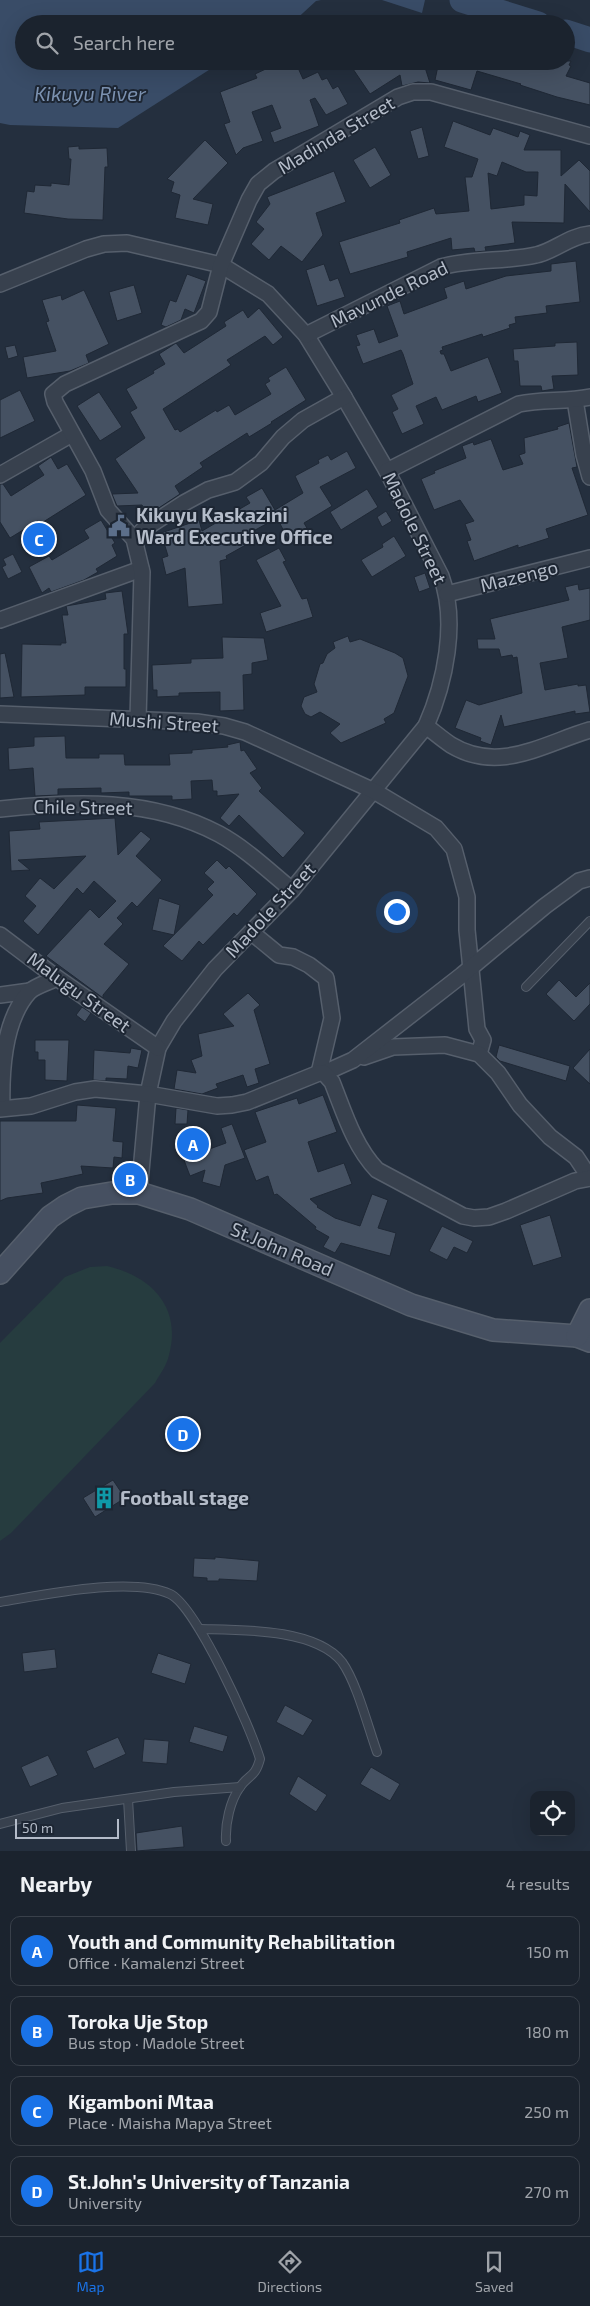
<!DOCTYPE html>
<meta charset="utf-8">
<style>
body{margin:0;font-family:"Exo 2",sans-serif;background:#242b36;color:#f1f3f6}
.controls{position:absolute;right:15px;bottom:15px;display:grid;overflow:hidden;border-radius:10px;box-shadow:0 5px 20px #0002}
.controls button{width:45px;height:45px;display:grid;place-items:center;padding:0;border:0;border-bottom:1px solid #39404a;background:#1b232e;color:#f1f3f6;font:25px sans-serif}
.scale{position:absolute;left:15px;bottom:12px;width:104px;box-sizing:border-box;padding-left:5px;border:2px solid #b4bcc9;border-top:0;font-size:14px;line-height:18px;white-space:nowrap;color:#b4bcc9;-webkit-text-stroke:4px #1d2633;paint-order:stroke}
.you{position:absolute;left:396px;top:911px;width:18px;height:18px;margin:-12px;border:4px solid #fff;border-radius:50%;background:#1a73e8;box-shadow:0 0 0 8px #1a73e833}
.badge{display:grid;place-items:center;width:32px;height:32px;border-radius:50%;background:#1a73e8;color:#fff;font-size:16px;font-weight:700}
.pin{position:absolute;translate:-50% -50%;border:2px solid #fff;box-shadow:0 1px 5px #0006}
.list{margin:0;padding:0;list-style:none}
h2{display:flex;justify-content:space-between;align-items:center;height:65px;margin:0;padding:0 20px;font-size:21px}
h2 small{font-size:16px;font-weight:400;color:#a0a4aa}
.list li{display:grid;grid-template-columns:32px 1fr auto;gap:15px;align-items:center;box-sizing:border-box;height:70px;margin:0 10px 10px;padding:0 10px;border:1px solid #39404a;border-radius:10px}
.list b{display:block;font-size:19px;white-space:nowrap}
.list p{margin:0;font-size:16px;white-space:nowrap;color:#a0a4aa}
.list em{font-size:16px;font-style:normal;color:#a0a4aa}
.icon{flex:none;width:28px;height:28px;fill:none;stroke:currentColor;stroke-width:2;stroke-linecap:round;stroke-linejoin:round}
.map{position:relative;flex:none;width:590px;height:1851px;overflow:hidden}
.search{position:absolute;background:#1b232e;box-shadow:0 5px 20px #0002;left:15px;right:15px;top:15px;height:55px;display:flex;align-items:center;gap:12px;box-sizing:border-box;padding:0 18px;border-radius:28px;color:#a0a4aa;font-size:19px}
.sheet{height:385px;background:#1b232e}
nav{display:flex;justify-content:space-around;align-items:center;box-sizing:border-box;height:70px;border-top:1px solid #39404a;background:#1b232e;font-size:14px;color:#a0a4aa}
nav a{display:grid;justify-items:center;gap:2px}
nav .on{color:#1a73e8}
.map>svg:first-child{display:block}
.green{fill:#263c3f}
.water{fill:#394c67}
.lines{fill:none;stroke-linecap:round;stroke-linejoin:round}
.river{stroke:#394c67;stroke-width:25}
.building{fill:#455162;stroke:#1f2835;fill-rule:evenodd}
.lane-casing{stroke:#565f6c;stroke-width:10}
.street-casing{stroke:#565f6c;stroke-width:18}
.secondary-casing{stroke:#565f6c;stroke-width:24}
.lane{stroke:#38414e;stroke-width:8}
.street{stroke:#38414e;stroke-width:15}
.secondary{stroke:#465061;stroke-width:21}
.labels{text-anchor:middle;stroke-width:4;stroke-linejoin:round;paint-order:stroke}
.street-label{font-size:19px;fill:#b4bcc9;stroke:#1d2633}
.poi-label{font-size:19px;font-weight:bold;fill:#b4bcc9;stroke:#1d2633;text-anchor:start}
.water-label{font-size:20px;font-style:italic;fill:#7c92b1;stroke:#1d2633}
</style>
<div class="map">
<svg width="590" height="1851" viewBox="0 0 590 1851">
<rect width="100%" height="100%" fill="#242f3e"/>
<!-- green -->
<path class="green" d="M107,1266C151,1276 182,1307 169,1355C167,1365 160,1374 155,1383L11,1533L0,1541V1343L65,1277L90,1267Z"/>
<!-- water -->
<g class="water">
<polygon points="0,0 321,0 316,1 291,24 24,24 24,61 235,61 212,68 118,128 10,125 0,123"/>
<polygon points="382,0 425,0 422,13"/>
</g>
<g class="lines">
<!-- river -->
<g class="river">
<polyline points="462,0 538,24"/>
<polyline points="566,32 590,40"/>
</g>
</g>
<!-- building -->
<g class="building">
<polygon points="283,61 295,61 303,79 318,72 322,80 327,78 333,89 338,86 348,104 326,115 315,98 310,100 319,126 274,143 270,132 281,128 272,105 252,112 263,141 243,148 236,155 224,124 230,122 220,92 257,78 255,74"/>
<polygon points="372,61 423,61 430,83 418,82 402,86 400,75 370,94 353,69 363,62 366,66"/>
<polygon points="439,61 531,61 554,68 557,61 571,61 569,65 571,66 566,76 590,83 590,105 557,97 520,85 521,84 477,71 471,90 435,80"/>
<path d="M453,121L490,135L493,128L518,137L520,131L530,135L524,150H561V176L579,160L590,171V212L565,184L564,223L512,222L515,243L485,247L486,251L475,252L474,248L452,250L451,238L407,252L408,257L350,274L339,242L400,223L399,220L434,208L436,214L469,211L465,177H472L478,159L444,147ZM502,162L526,172H538L537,196L524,195V205L491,209L488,173L497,176Z"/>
<polygon points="422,127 429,156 418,159 410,131"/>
<polygon points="205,140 228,163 193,199 213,204 208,225 175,218 180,195 171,192 174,182 167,179"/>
<polygon points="79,146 79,149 107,148 108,167 105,167 103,220 68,219 24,213 27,191 34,192 35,185 51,186 51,183 69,185 71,159 69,159 68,147"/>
<polygon points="375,147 391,175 370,188 353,160"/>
<polygon points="334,171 346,202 316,213 323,235 302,262 281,246 269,260 251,244 264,229 256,222 270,204 267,197"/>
<polygon points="576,261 580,302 546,306 547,313 515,317 516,323 509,325 510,328 483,337 482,334 442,347 443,350 440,351 441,354 444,354 451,371 488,357 502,393 478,402 476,396 442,410 436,397 416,406 424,424 402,434 392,412 398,409 391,395 413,384 403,354 401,350 363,364 356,346 360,345 356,335 374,329 379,343 398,336 387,306 400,301 404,314 447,298 444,288 464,281 466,289 506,276 551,271 551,264"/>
<polygon points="324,264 330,281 338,278 345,297 317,306 306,270"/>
<polygon points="187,274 206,281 194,313 185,309 181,320 166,327 161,325 170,300 176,302"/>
<polygon points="134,285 142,313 117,321 109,292"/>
<polygon points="84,290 109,344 86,355 89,363 70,371 27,378 23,357 56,351 46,322 49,321 42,300 61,295 62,300"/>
<polygon points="259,308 283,337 273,345 265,336 227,360 231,365 163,409 175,430 178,429 180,432 216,410 217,412 229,405 235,415 271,394 265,384 270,381 268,378 286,367 306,400 271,422 272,423 249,437 247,433 200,463 203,467 175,486 180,494 148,515 142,505 117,506 112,494 138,493 115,459 145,438 130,412 137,408 126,389 154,373 153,371 165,364 159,354 176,343 184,353 226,326 224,322 243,310 248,318"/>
<polygon points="577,342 578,375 552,376 554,389 542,391 541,386 520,386 518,361 514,361 513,349 555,346 555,343"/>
<polygon points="15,345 18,356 8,359 5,347"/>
<polygon points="20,390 35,421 0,438 0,400"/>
<polygon points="99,392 122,427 100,441 77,406"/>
<polygon points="569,423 577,467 572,468 588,515 546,529 549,538 518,548 518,545 474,561 467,541 471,540 465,524 474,521 460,500 434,510 421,479 435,473 434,471 466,458 462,446 473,442 474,445 491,439 503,470 523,464 519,455 525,453 524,438 558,429 557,427"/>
<polygon points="347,451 356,468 320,487 332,506 304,523 308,530 289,541 277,518 248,534 253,541 226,556 227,559 220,561 223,604 188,607 185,568 166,575 162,558 168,556 161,533 199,520 202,531 250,503 246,497 262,488 275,510 303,493 295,476 319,463 318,460 328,455 331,460"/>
<polygon points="51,457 58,469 67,464 86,495 40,524 38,521 10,538 0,522 0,484 3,484 11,496 44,475 38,466"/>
<polygon points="367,489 378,507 341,530 330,512"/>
<polygon points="386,511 392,521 382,527 377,517"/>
<polygon points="101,520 115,543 112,545 117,556 96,569 98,572 84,580 51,592 49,588 42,593 29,567 49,556 52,560 89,538 84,530"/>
<polygon points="394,536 406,556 372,577 361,560 383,547 382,544"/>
<polygon points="279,548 286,561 283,562 302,599 307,598 313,617 266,632 260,613 281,606 256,560"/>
<polygon points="13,554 22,572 8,579 2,567 6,565 3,559"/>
<polygon points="425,573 430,588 419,592 414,577"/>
<polygon points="578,584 579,590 590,588 590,620 562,627 568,658 540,663 545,690 578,684 578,686 586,685 590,712 575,714 575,711 504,727 501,715 491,745 480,741 481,738 455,728 466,700 479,705 522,693 517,657 513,658 512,655 501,657 499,649 478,649 477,639 495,639 490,619 569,600 565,587"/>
<polygon points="122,591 128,634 124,634 124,669 126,669 126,687 85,687 85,695 21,697 22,644 61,645 61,643 66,643 62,615 68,615 66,606 106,599 105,593"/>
<polygon points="348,636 350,642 360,639 395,653 403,658 408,676 394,713 384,719 386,723 341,743 330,733 340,724 320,712 311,717 305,714 301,706 304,697 317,692 314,684 320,664 323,663 327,654 335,648 333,642"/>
<polygon points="222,637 264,638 268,660 252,663 252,674 243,675 244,710 220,711 220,692 179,693 179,696 157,697 157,690 153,690 152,665 191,663 191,659 223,658"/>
<polygon points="5,653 14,697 0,698 0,654"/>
<polygon points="65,736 66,758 99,758 99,754 124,754 125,765 170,765 169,754 192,753 192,750 228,747 227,745 240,742 241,751 244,750 257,769 250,773 262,788 259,791 305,833 283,858 239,815 229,826 220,818 239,794 217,796 217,791 213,791 212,780 191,781 192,799 172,800 172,796 129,796 129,792 101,793 101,788 58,789 58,795 35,796 33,768 9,770 8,748 34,746 34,737"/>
<polygon points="115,818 118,855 141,831 151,839 136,856 162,880 137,907 132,902 117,918 123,924 104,944 129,964 103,995 103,998 46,956 90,909 99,918 116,901 94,881 83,894 77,888 38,935 23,921 36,906 25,896 40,878 54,889 86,856 18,860 30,870 11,871 9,831 40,829 39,822"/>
<polygon points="217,860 226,869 229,866 257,894 237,916 234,913 203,945 199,941 182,961 163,946 213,895 207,889 214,882 204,873"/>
<polygon points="159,898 180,905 174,935 152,930"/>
<polygon points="559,980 576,997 590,983 590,1004 574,1021 546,994"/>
<polygon points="248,993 260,1005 254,1010 270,1064 255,1069 259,1083 247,1087 243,1075 216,1084 218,1088 202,1094 174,1089 177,1070 196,1073 191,1060 202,1056 198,1034 234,1026 223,1014"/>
<polygon points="82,1007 91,1013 85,1022 76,1015"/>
<polygon points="35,1040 69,1040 67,1081 45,1080 45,1060 38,1060 38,1052 35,1052"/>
<polygon points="499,1045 570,1066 566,1081 500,1061 496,1057"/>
<polygon points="131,1048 142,1050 138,1068 128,1066 127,1079 106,1078 106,1081 93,1080 94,1050 130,1053"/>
<polygon points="590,1049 590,1084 573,1068"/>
<polygon points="323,1095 337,1132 308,1142 318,1172 344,1163 352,1184 310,1199 318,1206 317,1207 335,1218 360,1226 372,1194 388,1200 378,1228 396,1233 390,1256 341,1243 335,1253 323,1247 329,1237 315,1229 316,1227 277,1194 274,1195 268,1176 256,1181 244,1150 266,1142 255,1112 297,1098 299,1104"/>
<polygon points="77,1105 116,1108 113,1141 123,1142 122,1158 114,1157 113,1168 81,1166 83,1174 41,1183 43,1193 7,1198 0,1201 0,1121 76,1121"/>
<polygon points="176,1108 188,1110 187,1124 175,1124"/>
<polygon points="232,1124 245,1158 225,1165 220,1187 202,1182 205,1170 190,1176 179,1147 200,1139 204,1151 226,1143 221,1128"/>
<polygon points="550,1215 562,1257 533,1266 520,1225"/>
<polygon points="442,1226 473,1241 467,1253 454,1247 447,1260 429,1251"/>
<polygon points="113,1480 125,1498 95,1517 83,1498"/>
<polygon points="215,1557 259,1561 257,1581 219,1579 219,1581 207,1581 207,1578 193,1577 194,1558 215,1559"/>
<polygon points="55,1649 57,1668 24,1672 22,1653"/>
<polygon points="158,1653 191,1664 185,1684 151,1673"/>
<polygon points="285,1705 313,1720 303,1736 276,1722"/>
<polygon points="194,1726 228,1736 223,1752 189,1742"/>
<polygon points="118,1737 126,1754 94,1769 86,1751"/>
<polygon points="144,1739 169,1741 167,1764 142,1762"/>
<polygon points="48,1755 58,1775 30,1787 21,1767"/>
<polygon points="371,1767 400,1784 390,1801 360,1784"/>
<polygon points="298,1776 327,1795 316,1812 289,1794"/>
<polygon points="182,1826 184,1847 137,1851 136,1833"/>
</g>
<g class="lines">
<!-- lane casing -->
<g class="lane-casing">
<g id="lane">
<polyline points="526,987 590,921"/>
<path d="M0,1602C43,1595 131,1576 170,1594C196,1606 251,1728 260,1759C255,1778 249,1774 240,1787C230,1801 225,1824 226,1841"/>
<path d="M200,1629C240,1630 315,1628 342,1662C357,1683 368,1727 377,1752"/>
<polyline points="128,1799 131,1851"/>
<polyline points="0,1824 62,1808 174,1792 240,1787"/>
</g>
</g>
<!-- street casing -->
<g class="street-casing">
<g id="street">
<path d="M0,284L86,249L104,244L127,243L221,265L268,294L306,335L344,397L387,471L441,576C458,622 445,683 426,726L292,890L215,969L174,1021L158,1048L148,1094L139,1193"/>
<path d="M306,335L441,267C472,258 505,262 536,255C553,252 569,236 590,234"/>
<polyline points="575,400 584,455 590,477"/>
<path d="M387,471L519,404C543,399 566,402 590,397"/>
<polyline points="0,475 72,434"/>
<polyline points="134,539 144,529 184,503 208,490 235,482 261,463 283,437 303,420 344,397"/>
<polyline points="447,594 590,558"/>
<polyline points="0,620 141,569"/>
<polyline points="0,714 197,722 224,726 245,732 374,791 436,828 454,849 467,897 467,930 477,1029 483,1040 479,1054"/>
<polyline points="138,719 142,572 134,539 108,510 93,471 55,402 53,394 65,384 201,321 209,312 221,265 249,200 258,184 274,171 398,97 413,92 431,92 590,136"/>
<path d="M426,726C434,732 442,739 451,745C499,774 543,744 590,730"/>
<path d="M0,809C75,801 151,798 219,834C245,848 269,871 292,890"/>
<polyline points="251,932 279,955 293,957 309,965 326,978 332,1018 319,1073"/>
<polyline points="0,935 57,978 158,1048"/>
<polyline points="0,995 30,991"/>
<polyline points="364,1057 393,1047 445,1045 479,1054 498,1073 520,1105 550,1137 576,1157 590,1178"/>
<polyline points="324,1073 353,1060 462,975 545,906 579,881 590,878"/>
<path d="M2,1108C1,1072 3,1021 29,992C35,986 49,982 57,978"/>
<path d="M0,1109L31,1106L75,1092L95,1089L148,1094L217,1106L232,1105L247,1102L319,1073H324L332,1082C344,1112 354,1146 377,1170L463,1216L474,1218L489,1217L506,1211L575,1181L590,1178"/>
</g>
</g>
<!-- secondary casing -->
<g class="secondary-casing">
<g id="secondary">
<polyline points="0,1273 50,1217 66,1206 82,1198 112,1193 139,1193 190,1209 411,1305 493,1330 577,1336 590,1341"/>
<polyline points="577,1336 590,1310"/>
</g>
</g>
<!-- lane -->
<use href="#lane" class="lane"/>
<!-- street -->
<use href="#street" class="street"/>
<!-- secondary -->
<use href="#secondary" class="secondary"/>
</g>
<!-- icons -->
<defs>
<g id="civic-bare" transform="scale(1.725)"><path d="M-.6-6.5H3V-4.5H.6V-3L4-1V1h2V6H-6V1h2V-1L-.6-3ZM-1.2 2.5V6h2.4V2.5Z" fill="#5c6f8a" stroke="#1d2633" stroke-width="2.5" paint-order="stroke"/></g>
<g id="building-bare" transform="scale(1.725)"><path d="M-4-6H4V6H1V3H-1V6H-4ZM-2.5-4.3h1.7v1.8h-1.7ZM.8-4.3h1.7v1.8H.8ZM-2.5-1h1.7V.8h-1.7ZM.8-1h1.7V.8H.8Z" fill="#0f9aa8" stroke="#1d2633" stroke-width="2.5" paint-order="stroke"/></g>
</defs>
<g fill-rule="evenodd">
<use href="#civic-bare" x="119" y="526"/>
<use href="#building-bare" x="104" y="1498"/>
</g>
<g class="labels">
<!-- street labels -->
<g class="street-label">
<text transform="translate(336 135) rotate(-31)" y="7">Madinda Street</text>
<text transform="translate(389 294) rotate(-26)" y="7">Mavunde Road</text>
<text transform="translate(415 528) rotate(64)" y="7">Madole Street</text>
<text transform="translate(519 576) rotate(-14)" y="7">Mazengo</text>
<text transform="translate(164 722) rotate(4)" y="7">Mushi Street</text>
<text transform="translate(83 807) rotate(1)" y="7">Chile Street</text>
<text transform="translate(270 910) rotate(-47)" y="7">Madole Street</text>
<text transform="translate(79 992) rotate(36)" y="7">Malugu Street</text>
<text transform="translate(282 1249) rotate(23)" y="7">St.John Road</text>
</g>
<!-- poi labels -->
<g class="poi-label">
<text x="136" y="522">Kikuyu Kaskazini<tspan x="136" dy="22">Ward Executive Office</tspan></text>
<text x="120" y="1505">Football stage</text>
</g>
<!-- water labels -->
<g class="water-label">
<text x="90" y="101">Kikuyu River</text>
</g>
</g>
</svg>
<div class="controls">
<button><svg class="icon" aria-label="locate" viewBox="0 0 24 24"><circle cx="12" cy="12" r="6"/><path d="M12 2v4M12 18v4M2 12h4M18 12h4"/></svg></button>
</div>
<div class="scale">50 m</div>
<div class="you"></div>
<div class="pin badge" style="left:193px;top:1144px">A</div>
<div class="pin badge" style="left:130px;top:1179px">B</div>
<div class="pin badge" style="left:39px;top:539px">C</div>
<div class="pin badge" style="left:183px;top:1434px">D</div>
<div class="search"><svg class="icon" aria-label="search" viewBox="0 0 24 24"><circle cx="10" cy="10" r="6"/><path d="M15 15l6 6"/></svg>Search here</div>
</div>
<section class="sheet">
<h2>Nearby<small>4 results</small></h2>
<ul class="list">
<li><span class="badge">A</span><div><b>Youth and Community Rehabilitation</b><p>Office · Kamalenzi Street</p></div><em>150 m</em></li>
<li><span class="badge">B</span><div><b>Toroka Uje Stop</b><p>Bus stop · Madole Street</p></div><em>180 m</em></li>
<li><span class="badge">C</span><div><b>Kigamboni Mtaa</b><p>Place · Maisha Mapya Street</p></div><em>250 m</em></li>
<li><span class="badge">D</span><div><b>St.John's University of Tanzania</b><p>University</p></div><em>270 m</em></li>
</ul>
</section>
<nav>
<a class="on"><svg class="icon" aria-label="map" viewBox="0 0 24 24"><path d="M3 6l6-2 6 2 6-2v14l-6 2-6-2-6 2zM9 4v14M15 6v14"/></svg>Map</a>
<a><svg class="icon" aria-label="directions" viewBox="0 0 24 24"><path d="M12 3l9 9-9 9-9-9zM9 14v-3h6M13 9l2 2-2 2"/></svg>Directions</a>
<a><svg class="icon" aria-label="saved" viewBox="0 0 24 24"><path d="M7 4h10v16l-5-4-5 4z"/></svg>Saved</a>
</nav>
